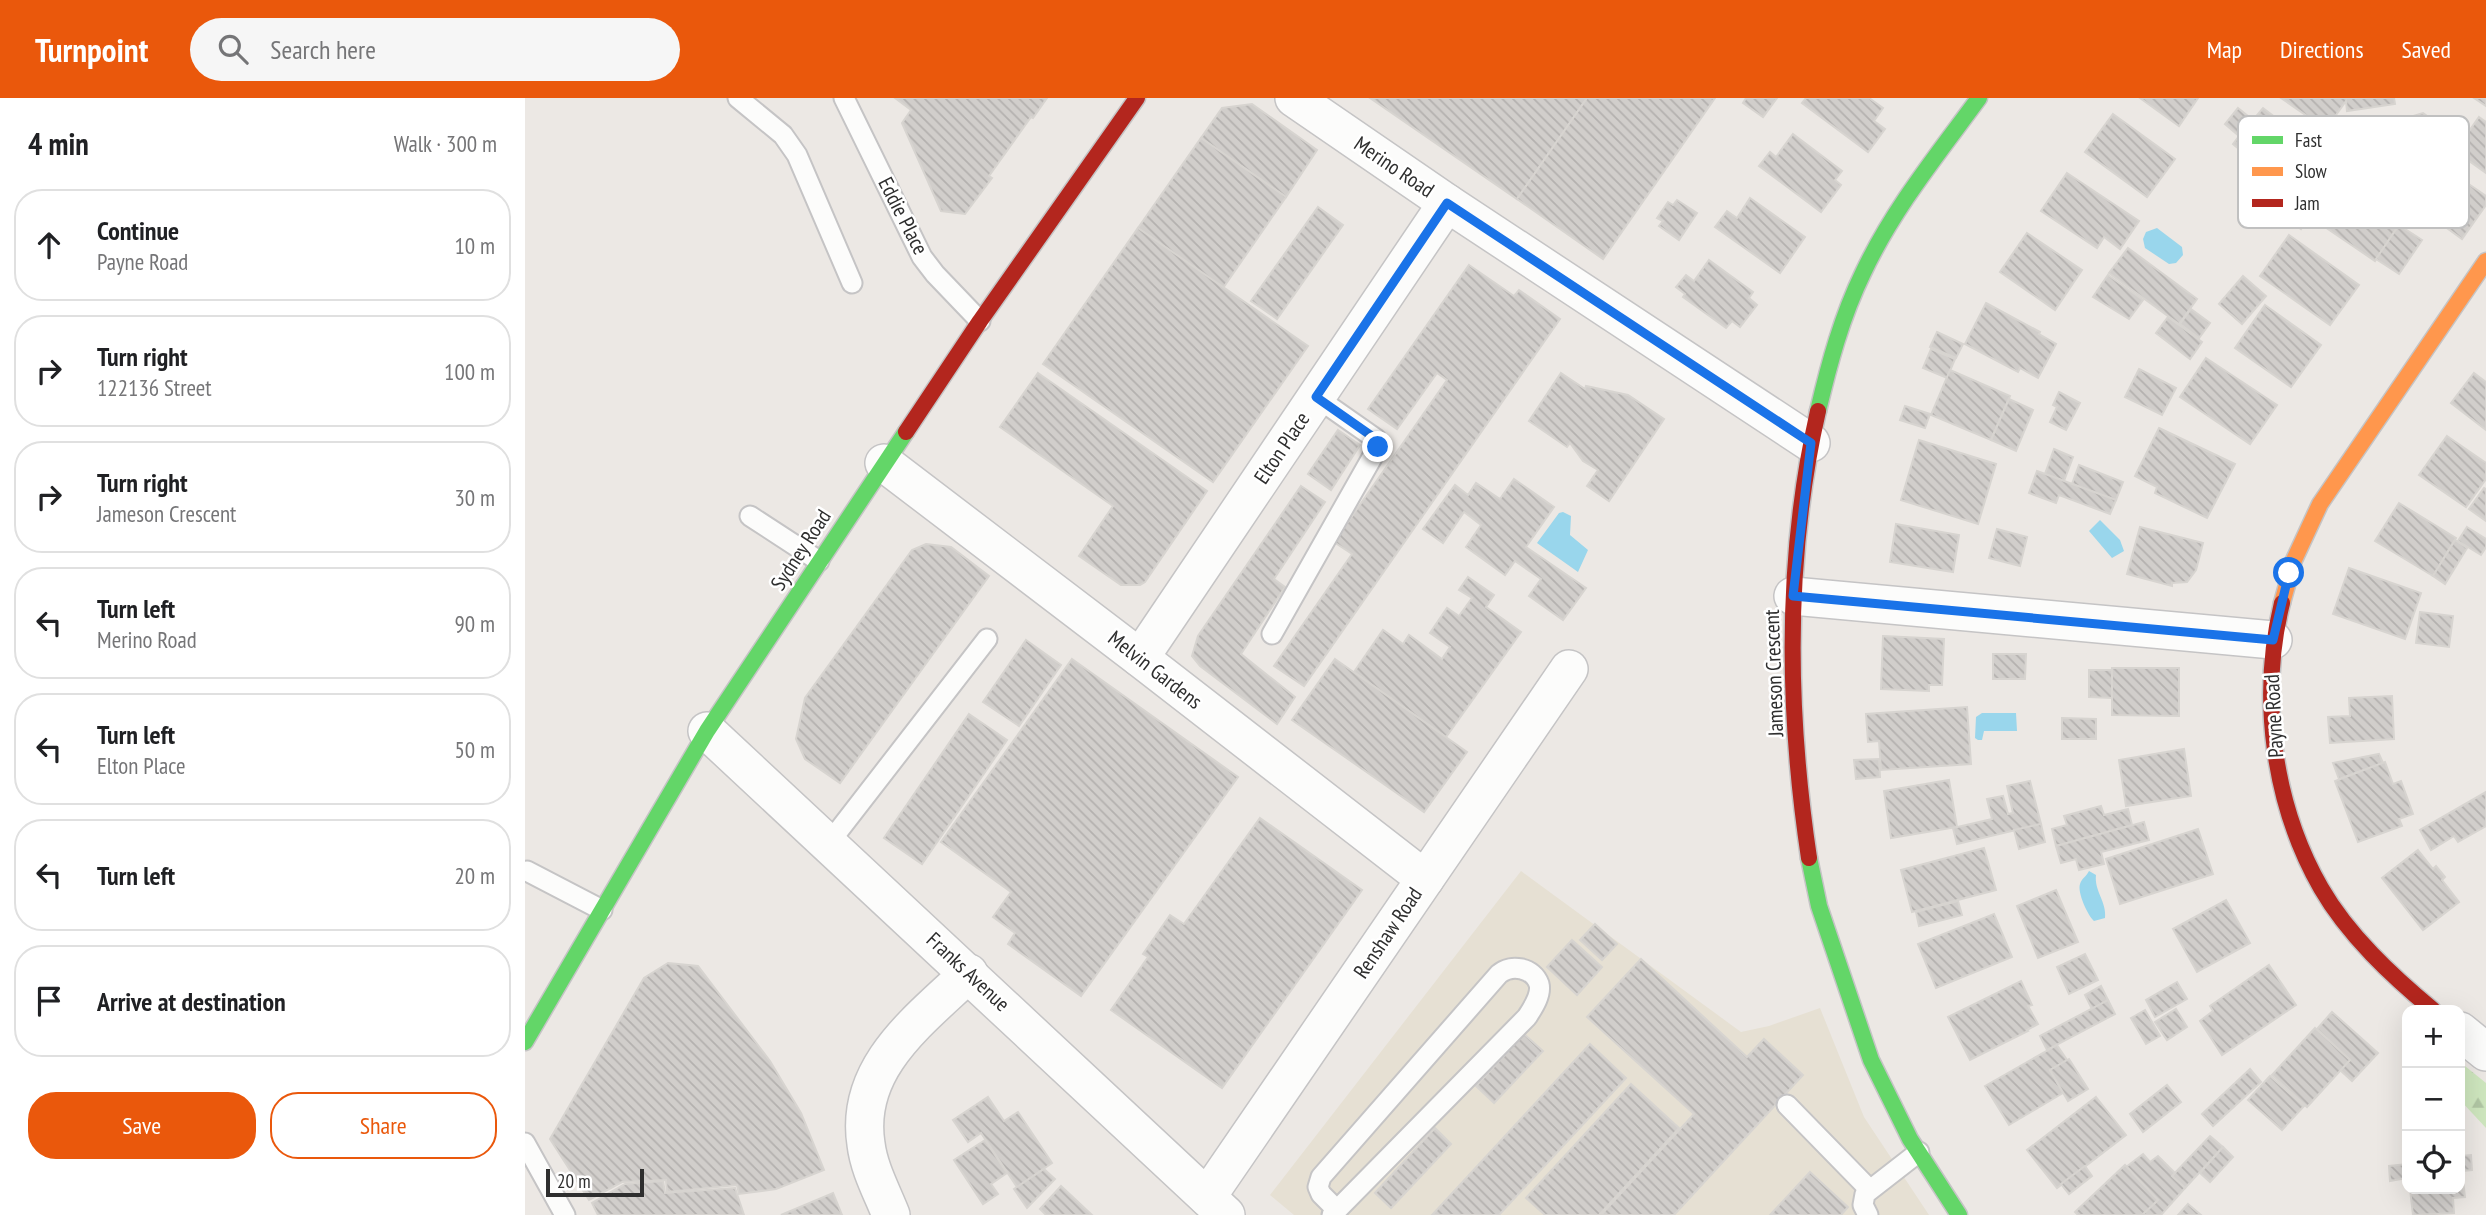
<!DOCTYPE html>
<meta charset="utf-8">
<style>
body{margin:0;font-family:"PT Sans Narrow",sans-serif;background:#f6f6f6;color:#202124}
.controls{position:absolute;right:21px;bottom:21px;display:grid;overflow:hidden;border-radius:14px;box-shadow:0 7px 28px #0002}
.controls button{width:63px;height:63px;display:grid;place-items:center;padding:0;border:0;border-bottom:2px solid #e0e0e0;background:#fff;color:#202124;font:35px sans-serif}
.scale{position:absolute;left:21px;bottom:18px;width:98px;box-sizing:border-box;padding-left:7px;border:4px solid #2e2e2e;border-top:0;font-size:19px;line-height:24px;white-space:nowrap;color:#2e2e2e;-webkit-text-stroke:5px #fff;paint-order:stroke}
.stop{position:absolute;width:21px;height:21px;margin:-16px;border:5px solid #1a73e8;border-radius:50%;background:#fff}
.stop.end{background:#1a73e8;border-color:#fff;box-shadow:0 2px 7px #0008}
.list{margin:0;padding:0;list-style:none}
h2{display:flex;justify-content:space-between;align-items:center;height:91px;margin:0;padding:0 28px;font-size:30px}
h2 small{font-size:23px;font-weight:400;color:#757577}
.list li{display:grid;grid-template-columns:46px 1fr auto;gap:21px;align-items:center;box-sizing:border-box;height:112px;margin:0 14px 14px;padding:0 14px;border:2px solid #e0e0e0;border-radius:28px}
.list b{display:block;font-size:26px;white-space:nowrap}
.list p{margin:0;font-size:23px;white-space:nowrap;color:#757577}
.list em{font-size:23px;font-style:normal;color:#757577}
.actions{display:flex;gap:14px;padding:21px 28px}
.actions a{flex:1;padding:16px 0;border:2px solid #ea580c;border-radius:28px;text-align:center;font-size:24px;color:#ea580c}
.actions .main{background:#ea580c;color:#fff}
.icon{flex:none;width:38px;height:38px;fill:none;stroke:currentColor;stroke-width:2;stroke-linecap:round;stroke-linejoin:round}
.map{position:relative;flex:none;width:1961px;height:1117px;overflow:hidden}
header{display:flex;align-items:center;gap:42px;box-sizing:border-box;height:98px;padding:0 35px;background:#ea580c;color:#fff}
header strong{font-size:33px}
nav{display:flex;gap:38px;margin-inline-start:auto;font-size:24px}
.search{width:490px;height:63px;background:#f6f6f6;display:flex;align-items:center;gap:18px;box-sizing:border-box;padding:0 24px;border-radius:38px;color:#757577;font-size:26px}
main{display:flex}
aside{flex:1;background:#fff}
.map>svg:first-child{display:block}
.education{fill:#e6e0d3}
.forest{fill:url(#forest-firs)}
.water{fill:#99d6ec}
.building{fill:url(#building-back-hatch);stroke:#d7d4d0;stroke-width:2}
.lines{fill:none;stroke-linecap:round;stroke-linejoin:round}
.lane-casing{stroke:#c5c4c5;stroke-width:23}
.street-casing{stroke:#c5c4c5;stroke-width:40}
.fast-casing{stroke:#c5c4c5;stroke-width:19}
.slow-casing{stroke:#c5c4c5;stroke-width:19}
.jam-casing{stroke:#c5c4c5;stroke-width:19}
.lane{stroke:#fcfcfb;stroke-width:19}
.street{stroke:#fcfcfb;stroke-width:37}
.fast{stroke:#63d668;stroke-width:16}
.slow{stroke:#ff974d;stroke-width:16}
.jam{stroke:#b3261e;stroke-width:16}
.route{stroke:#1a73e8;stroke-width:9}
.labels{text-anchor:middle;stroke-width:5;stroke-linejoin:round;paint-order:stroke}
.street-label{font-size:21px;fill:#2e2e2e;stroke:#fff}
.key{fill:#fff;stroke:#c0c0c0;stroke-width:2}
.key-label{font-size:19px;fill:#2e2e2e}
</style>
<header>
<strong>Turnpoint</strong>
<div class="search"><svg class="icon" aria-label="search" viewBox="0 0 24 24"><circle cx="10" cy="10" r="6"/><path d="M15 15l6 6"/></svg>Search here</div>
<nav><a>Map</a><a>Directions</a><a>Saved</a></nav>
</header>
<main>
<aside>
<h2>4 min<small>Walk · 300 m</small></h2>
<ul class="list">
<li><svg class="icon" aria-label="ahead" viewBox="0 0 24 24"><path d="M12 20V5M6 11l6-6 6 6"/></svg><div><b>Continue</b><p>Payne Road</p></div><em>10 m</em></li>
<li><svg class="icon" aria-label="right" viewBox="0 0 24 24"><path d="M7 20v-9h11M14 6l5 5-5 5"/></svg><div><b>Turn right</b><p>122136 Street</p></div><em>100 m</em></li>
<li><svg class="icon" aria-label="right" viewBox="0 0 24 24"><path d="M7 20v-9h11M14 6l5 5-5 5"/></svg><div><b>Turn right</b><p>Jameson Crescent</p></div><em>30 m</em></li>
<li><svg class="icon" aria-label="left" viewBox="0 0 24 24"><path d="M17 20v-9H6M10 6l-5 5 5 5"/></svg><div><b>Turn left</b><p>Merino Road</p></div><em>90 m</em></li>
<li><svg class="icon" aria-label="left" viewBox="0 0 24 24"><path d="M17 20v-9H6M10 6l-5 5 5 5"/></svg><div><b>Turn left</b><p>Elton Place</p></div><em>50 m</em></li>
<li><svg class="icon" aria-label="left" viewBox="0 0 24 24"><path d="M17 20v-9H6M10 6l-5 5 5 5"/></svg><div><b>Turn left</b></div><em>20 m</em></li>
<li><svg class="icon" aria-label="arrive" viewBox="0 0 24 24"><path d="M6 21V4h12l-3 4 3 4H6"/></svg><div><b>Arrive at destination</b></div></li>
</ul>
<div class="actions"><a class="main">Save</a><a>Share</a></div>
</aside>
<div class="map">
<svg width="1961" height="1117" viewBox="0 0 1961 1117">
<defs>
<pattern id="forest-firs" width="22" height="20" patternUnits="userSpaceOnUse" patternTransform="scale(1.75)"><rect width="22" height="20" fill="#cee6be"/><path d="M5 1l3.5 6h-7zM16 11l3.5 6h-7z" fill="#b1c6a4"/></pattern>
<pattern id="building-back-hatch" width="6" height="6" patternUnits="userSpaceOnUse" patternTransform="scale(1.75)"><rect width="6" height="6" fill="#d1cecb"/><path d="M-1 5l2 2M0 0l6 6M5-1l2 2" fill="none" stroke="#b4b1af"/></pattern>
</defs>
<rect width="100%" height="100%" fill="#ece8e4"/>
<!-- education -->
<polygon class="education" points="996,773 1216,934 1244,928 1295,910 1339,1019 1404,1117 769,1117 745,1097"/>
<!-- forest -->
<polygon class="forest" points="1935,964 1961,985 1961,1030 1935,1002"/>
<!-- water -->
<g class="water">
<polygon points="1632,130 1657,149 1658,157 1651,165 1644,166 1620,150 1618,141 1621,134"/>
<polygon points="1038,414 1046,418 1045,437 1063,452 1053,474 1012,445 1034,415"/>
<polygon points="1575,422 1595,442 1599,453 1587,460 1564,433"/>
<polygon points="1457,615 1491,615 1492,633 1459,633 1457,642 1453,642 1450,640 1451,619"/>
<path d="M1564,773L1571,777C1569,793 1582,804 1580,820L1569,823C1563,818 1552,794 1555,786C1557,780 1561,779 1564,773Z"/>
</g>
<!-- building -->
<g class="building">
<polygon points="370,0 522,0 508,20 506,19 464,78 467,80 440,116 416,113 377,25 386,12"/>
<polygon points="845,0 1062,0 992,101"/>
<polygon points="1062,0 1190,0 1078,161 992,101"/>
<polygon points="1221,0 1252,0 1238,19 1218,5"/>
<polygon points="1281,0 1344,0 1358,10 1349,23 1360,31 1343,54 1277,5"/>
<polygon points="1615,0 1673,0 1654,28"/>
<polygon points="1756,0 1869,0 1870,6 1822,13 1821,3 1801,31"/>
<polygon points="1949,0 1961,0 1961,8"/>
<polygon points="727,6 792,52 761,99 676,40 697,10"/>
<polygon points="1713,10 1728,22 1738,10 1763,29 1732,66 1708,46 1714,38 1700,26"/>
<polygon points="1898,15 1926,35 1908,65 1866,78 1837,57 1851,29"/>
<polygon points="1588,16 1650,61 1622,99 1560,54"/>
<polygon points="1954,19 1961,24 1961,75 1930,53"/>
<polygon points="1268,36 1317,73 1310,82 1316,87 1296,114 1234,68 1245,54 1251,59"/>
<polygon points="676,40 761,99 698,190 613,130"/>
<polygon points="1542,75 1614,123 1595,151 1579,139 1572,150 1516,113"/>
<polygon points="1932,78 1961,98 1961,107 1937,141 1904,117"/>
<polygon points="1736,79 1787,115 1776,131 1738,105 1731,116 1717,105"/>
<polygon points="1823,90 1875,125 1850,163 1797,127"/>
<polygon points="1225,100 1280,139 1255,175 1190,129 1202,113 1212,120"/>
<polygon points="1152,102 1172,115 1154,142 1134,128 1138,123 1132,120 1143,104 1148,107"/>
<polygon points="793,109 818,127 752,221 726,203"/>
<polygon points="1874,127 1897,142 1874,176 1851,161"/>
<polygon points="613,130 783,248 688,384 518,266"/>
<polygon points="1502,135 1557,172 1530,212 1475,174"/>
<polygon points="1764,137 1834,187 1805,227 1735,178"/>
<polygon points="1603,150 1672,201 1654,226 1584,175"/>
<polygon points="1184,162 1228,194 1224,200 1232,207 1215,229 1207,223 1201,230 1158,199 1160,196 1151,189 1161,177 1169,183"/>
<polygon points="944,167 989,198 994,192 1035,221 779,588 749,568 827,456 809,444 922,282 912,275 872,331 843,311"/>
<polygon points="1583,177 1618,202 1604,221 1568,199"/>
<polygon points="1718,178 1741,198 1717,226 1694,206"/>
<polygon points="1461,205 1515,234 1514,236 1531,246 1513,280 1495,270 1493,274 1440,246"/>
<polygon points="1740,207 1796,247 1766,289 1710,250"/>
<polygon points="1666,211 1685,225 1674,240 1655,226"/>
<polygon points="1643,219 1677,244 1665,261 1631,235"/>
<polygon points="1412,234 1438,246 1431,260 1405,249"/>
<polygon points="1406,251 1430,261 1422,280 1398,270"/>
<polygon points="1681,260 1752,307 1725,346 1655,299"/>
<polygon points="1614,271 1651,290 1637,317 1600,299"/>
<polygon points="1425,272 1485,298 1466,342 1406,317"/>
<polygon points="513,275 682,393 620,484 615,487 596,487 554,458 588,408 475,329"/>
<polygon points="1036,275 1060,291 1061,288 1103,297 1139,321 1084,403 1062,388 1073,372 1058,363 1045,345 1042,349 1004,323"/>
<polygon points="1949,275 1961,284 1961,332 1926,305"/>
<polygon points="1534,294 1555,305 1541,332 1525,324 1532,309 1528,307"/>
<polygon points="1484,301 1508,312 1491,353 1466,342"/>
<polygon points="1380,308 1405,316 1400,330 1375,322"/>
<polygon points="1634,330 1710,366 1682,420 1630,395 1632,389 1610,378"/>
<polygon points="813,332 835,347 806,392 783,376"/>
<polygon points="1922,338 1961,365 1961,381 1941,409 1894,377"/>
<polygon points="1394,342 1471,366 1453,426 1376,402"/>
<polygon points="1529,351 1548,359 1539,383 1520,376"/>
<polygon points="1554,367 1598,384 1591,402 1547,386"/>
<polygon points="1512,373 1591,402 1585,416 1534,397 1531,405 1504,395"/>
<polygon points="989,381 1029,409 1001,449 1061,490 1038,522 1004,498 1016,481 990,463 980,477 941,449 956,427 939,414 918,445 898,431 930,387 943,397 951,385 975,401"/>
<polygon points="776,388 800,404 749,481 760,489 716,556 770,599 752,626 675,568 667,558 673,538"/>
<polygon points="1959,390 1961,391 1961,423 1944,411"/>
<polygon points="1874,405 1931,440 1908,478 1850,443"/>
<polygon points="1371,426 1434,437 1428,474 1365,464"/>
<polygon points="1615,429 1678,445 1671,472 1662,484 1647,485 1647,488 1602,476"/>
<polygon points="1942,429 1961,441 1961,449 1956,457 1933,443"/>
<polygon points="1472,431 1502,439 1495,468 1464,460"/>
<polygon points="1930,442 1942,450 1920,486 1908,478"/>
<polygon points="401,446 426,449 464,478 315,685 280,661 271,641 280,600 387,452"/>
<polygon points="1824,470 1896,495 1880,541 1808,516"/>
<polygon points="943,479 969,497 961,509 996,534 921,639 829,574 858,532 878,546 884,537 917,561 925,549 905,535 922,510 934,518 947,500 934,492"/>
<polygon points="1895,514 1928,518 1924,549 1891,545"/>
<polygon points="1358,538 1419,541 1417,587 1404,587 1404,593 1356,591"/>
<polygon points="501,542 536,567 494,628 458,604"/>
<polygon points="1468,556 1501,556 1500,581 1468,581"/>
<polygon points="547,561 713,679 556,898 483,846 490,835 468,819 486,794 416,744"/>
<polygon points="810,561 942,654 899,714 767,622"/>
<polygon points="1587,570 1654,570 1654,618 1587,617"/>
<polygon points="1564,572 1587,572 1587,600 1564,599"/>
<polygon points="1867,598 1869,641 1805,645 1803,619 1825,618 1824,600"/>
<polygon points="1442,609 1446,666 1356,672 1354,643 1343,644 1341,616"/>
<polygon points="444,616 482,642 397,766 359,740"/>
<polygon points="1537,620 1571,621 1571,641 1537,641"/>
<polygon points="1659,651 1666,698 1601,708 1594,662"/>
<polygon points="1854,656 1858,665 1814,681 1808,665"/>
<polygon points="1354,661 1355,679 1331,681 1329,662"/>
<polygon points="1860,664 1868,686 1876,683 1888,716 1874,721 1877,728 1833,744 1810,683"/>
<polygon points="1424,682 1432,729 1366,740 1359,693"/>
<polygon points="1505,683 1516,726 1432,746 1428,730 1467,721 1462,701 1478,698 1483,716 1488,715 1482,688"/>
<polygon points="1961,694 1961,728 1933,744 1929,738 1906,752 1895,732"/>
<polygon points="1576,708 1579,717 1603,711 1607,727 1531,748 1527,731 1542,727 1539,718"/>
<polygon points="735,720 837,792 697,990 586,912 623,859 618,856 645,817 659,826"/>
<polygon points="1619,724 1624,742 1576,754 1579,766 1554,772 1551,761 1536,765 1531,748"/>
<polygon points="1516,726 1520,744 1494,751 1489,732"/>
<polygon points="1673,731 1688,776 1595,806 1581,761"/>
<polygon points="1459,750 1471,792 1387,814 1376,772"/>
<polygon points="1893,752 1908,771 1911,768 1920,779 1917,782 1934,804 1898,832 1857,780"/>
<polygon points="1531,792 1553,844 1513,860 1492,808"/>
<polygon points="1701,802 1725,845 1672,874 1648,831"/>
<polygon points="1433,803 1437,817 1394,828 1391,814"/>
<polygon points="1469,816 1487,859 1411,890 1393,846"/>
<polygon points="1070,826 1092,846 1077,862 1055,842"/>
<polygon points="1047,842 1077,869 1052,897 1022,869"/>
<polygon points="1560,856 1573,882 1544,896 1532,869"/>
<polygon points="1116,861 1222,959 1239,941 1278,977 1149,1117 1076,1117 1169,1016 1062,919"/>
<polygon points="143,865 173,868 245,963 276,1015 299,1072 251,1091 214,1096 212,1087 142,1094 141,1082 97,1084 64,1102 25,1041 119,880"/>
<polygon points="1744,867 1771,907 1697,957 1675,923 1688,913 1685,908"/>
<polygon points="1496,883 1507,907 1503,908 1513,926 1502,932 1503,933 1445,962 1423,919"/>
<polygon points="1652,884 1662,901 1630,919 1621,902"/>
<polygon points="1576,888 1583,902 1567,911 1560,897"/>
<polygon points="1583,902 1590,916 1522,952 1515,938"/>
<polygon points="1651,911 1662,929 1642,942 1630,924"/>
<polygon points="1620,912 1635,938 1621,946 1606,920"/>
<polygon points="1807,914 1853,955 1827,983 1815,972 1825,962 1792,931"/>
<polygon points="1790,930 1825,962 1782,1009 1747,977"/>
<polygon points="999,936 1018,953 969,1005 951,988"/>
<polygon points="1065,946 1101,980 974,1117 907,1117"/>
<polygon points="1532,947 1542,962 1525,972 1538,995 1484,1027 1460,988"/>
<polygon points="1544,961 1563,991 1543,1003 1525,972"/>
<polygon points="1725,971 1736,984 1688,1028 1677,1016"/>
<polygon points="1745,978 1779,1008 1757,1032 1723,1002"/>
<polygon points="1106,986 1154,1030 1074,1117 1020,1117 1001,1100"/>
<polygon points="1642,987 1656,1004 1618,1034 1605,1016"/>
<polygon points="463,999 479,1023 493,1014 527,1065 492,1089 456,1035 443,1044 428,1022"/>
<polygon points="1571,999 1601,1037 1532,1090 1502,1052"/>
<polygon points="1882,1025 1882,1063 1878,1026"/>
<polygon points="910,1030 926,1046 866,1110 850,1095"/>
<polygon points="1685,1038 1698,1049 1660,1090 1647,1078"/>
<polygon points="460,1042 482,1075 466,1086 473,1096 458,1106 429,1062"/>
<polygon points="1698,1049 1708,1059 1685,1084 1675,1075"/>
<polygon points="1935,1053 1935,1058 1946,1057 1947,1072 1937,1073 1940,1099 1928,1100 1929,1115 1888,1117 1885,1091 1935,1091"/>
<polygon points="1618,1056 1625,1064 1633,1058 1650,1075 1647,1078 1660,1090 1636,1117 1617,1117 1633,1102 1601,1069"/>
<polygon points="1882,1066 1882,1080 1865,1083 1864,1068"/>
<polygon points="1600,1067 1633,1102 1617,1117 1553,1117 1550,1114"/>
<polygon points="1560,1068 1567,1078 1544,1096 1536,1086"/>
<polygon points="519,1071 530,1081 502,1110 489,1091"/>
<polygon points="1285,1074 1323,1109 1316,1117 1245,1117"/>
<polygon points="138,1083 140,1095 210,1090 219,1117 73,1117 67,1105 100,1086"/>
<polygon points="536,1088 567,1117 521,1117 515,1111"/>
<polygon points="308,1095 317,1117 256,1117"/>
<polygon points="1663,1106 1676,1117 1653,1117"/>
</g>
<g class="lines">
<!-- lane casing -->
<g class="lane-casing">
<g id="lane">
<polyline points="213,0 258,37 272,57 327,185"/>
<polyline points="319,0 397,159 410,176 455,223"/>
<polyline points="225,418 294,463"/>
<polyline points="747,536 853,349 851,341 791,299"/>
<polyline points="304,745 462,541"/>
<polyline points="2,773 77,812"/>
<polyline points="1262,1007 1344,1091"/>
<polyline points="0,1045 40,1117"/>
<path d="M807,1117L812,1112L1002,919C1007,911 1017,897 1014,886C1008,869 986,866 974,876L796,1079L793,1089L796,1096L812,1112"/>
<polyline points="1343,1117 1338,1107 1340,1096 1394,1054"/>
</g>
</g>
<!-- street casing -->
<g class="street-casing">
<g id="street">
<polyline points="769,0 922,105 1286,345"/>
<polyline points="359,365 615,560 900,781"/>
<polyline points="1268,498 1748,542"/>
<polyline points="615,560 922,105"/>
<polyline points="182,633 701,1117"/>
<polyline points="1935,933 1961,954"/>
<polyline points="682,1099 1044,571"/>
<path d="M366,1117C357,1094 344,1071 341,1046C329,969 395,922 444,875"/>
</g>
</g>
<!-- fast casing -->
<g class="fast-casing">
<g id="fast">
<path d="M1293,313C1304,266 1317,218 1338,175C1368,111 1413,56 1454,0"/>
<polyline points="1284,760 1294,808 1346,962 1385,1041 1434,1117"/>
<polyline points="0,944 182,633 381,334"/>
</g>
</g>
<!-- slow casing -->
<g class="slow-casing">
<polyline id="slow" points="1757,505 1769,462 1795,406 1961,163"/>
</g>
<!-- jam casing -->
<g class="jam-casing">
<g id="jam">
<polyline points="381,334 455,223 612,0"/>
<path d="M1757,505C1734,599 1748,706 1796,790C1823,837 1867,878 1908,912"/>
<path d="M1284,760C1262,613 1260,458 1293,313"/>
</g>
</g>
<!-- lane -->
<use href="#lane" class="lane"/>
<!-- street -->
<use href="#street" class="street"/>
<!-- fast -->
<use href="#fast" class="fast"/>
<!-- slow -->
<use href="#slow" class="slow"/>
<!-- jam -->
<use href="#jam" class="jam"/>
</g>
<g class="lines">
<!-- route -->
<polyline class="route" points="853,349 851,341 791,299 922,105 1286,345 1268,498 1748,542 1764,475"/>
</g>
<g class="labels">
<!-- street labels -->
<g class="street-label">
<text transform="translate(869 69) rotate(34)" y="7">Merino Road</text>
<text transform="translate(378 118) rotate(63)" y="7">Eddie Place</text>
<text transform="translate(757 350) rotate(-56)" y="7">Elton Place</text>
<text transform="translate(276 452) rotate(-57)" y="7">Sydney Road</text>
<text transform="translate(630 572) rotate(38)" y="7">Melvin Gardens</text>
<text transform="translate(1249 575) rotate(-92)" y="7">Jameson Crescent</text>
<text transform="translate(1749 618) rotate(-93)" y="7">Payne Road</text>
<text transform="translate(863 835) rotate(-56)" y="7">Renshaw Road</text>
<text transform="translate(443 874) rotate(43)" y="7">Franks Avenue</text>
</g>
</g>
<!-- legend -->
<rect x="1713" y="18" width="231" height="112" rx="10" class="key"/>
<rect x="1727" y="38" width="31" height="8" fill="#63d668"/>
<rect x="1727" y="69" width="31" height="9" fill="#ff974d"/>
<rect x="1727" y="101" width="31" height="8" fill="#b3261e"/>
<g class="key-label">
<text x="1770" y="49">Fast</text>
<text x="1770" y="80">Slow</text>
<text x="1770" y="112">Jam</text>
</g>
</svg>
<div class="controls">
<button>+</button>
<button>−</button>
<button><svg class="icon" aria-label="locate" viewBox="0 0 24 24"><circle cx="12" cy="12" r="6"/><path d="M12 2v4M12 18v4M2 12h4M18 12h4"/></svg></button>
</div>
<div class="scale">20 m</div>
<div class="stop" style="left:1764px;top:475px"></div>
<div class="stop end" style="left:853px;top:349px"></div>
</div>
</main>
